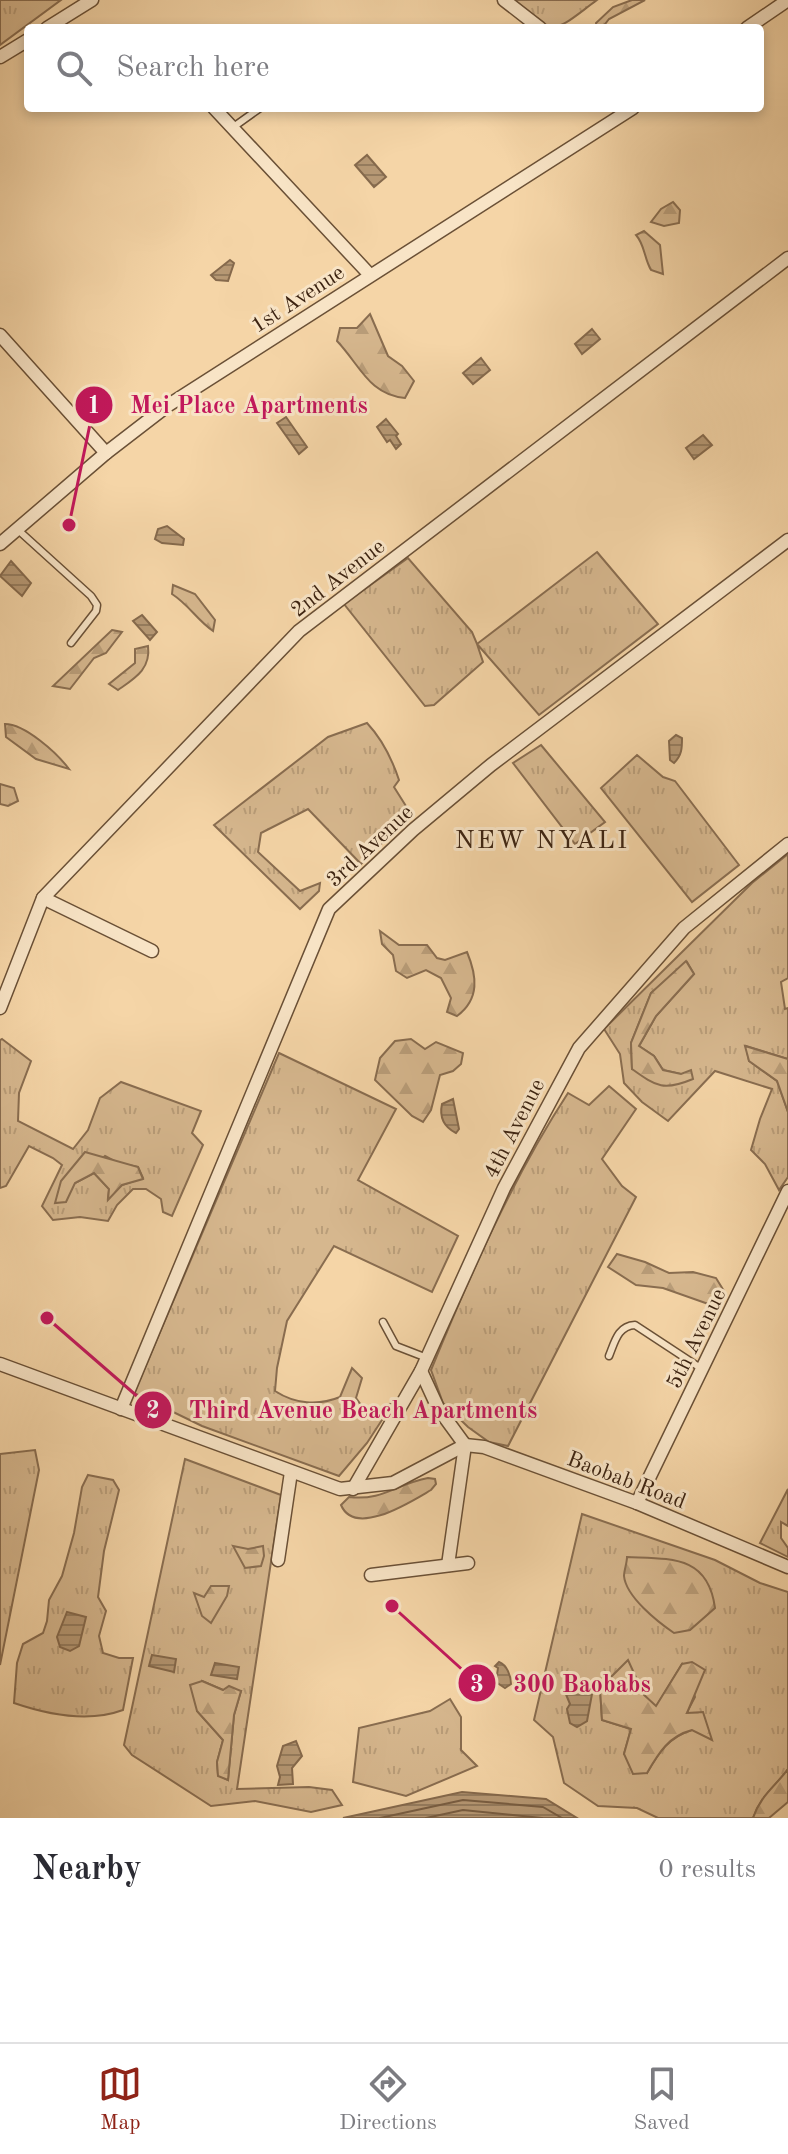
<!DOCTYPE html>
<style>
body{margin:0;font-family:"Old Standard TT",serif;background:#f2f2f3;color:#2b2b33}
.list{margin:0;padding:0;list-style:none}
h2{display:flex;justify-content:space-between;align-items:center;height:104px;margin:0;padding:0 32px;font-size:34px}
h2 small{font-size:26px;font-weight:400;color:#7c7c81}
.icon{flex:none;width:44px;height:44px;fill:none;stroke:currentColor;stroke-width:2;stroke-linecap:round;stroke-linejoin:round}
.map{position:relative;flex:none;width:788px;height:1818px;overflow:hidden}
.search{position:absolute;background:#fff;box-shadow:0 4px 12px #0003;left:24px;right:24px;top:24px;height:88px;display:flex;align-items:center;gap:20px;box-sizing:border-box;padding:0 28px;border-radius:8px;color:#7c7c81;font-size:30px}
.sheet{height:224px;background:#fff}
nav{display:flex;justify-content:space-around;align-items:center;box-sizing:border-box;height:112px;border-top:2px solid #e1e1e2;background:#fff;font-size:22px;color:#7c7c81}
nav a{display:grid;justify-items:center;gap:4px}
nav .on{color:#8f2418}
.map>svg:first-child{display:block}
.grass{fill:url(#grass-tufts);stroke:#896d50;stroke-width:2;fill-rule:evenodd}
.forest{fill:url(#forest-firs);stroke:#896d50;stroke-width:2}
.water{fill:url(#water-rules);stroke:#85694c;stroke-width:2}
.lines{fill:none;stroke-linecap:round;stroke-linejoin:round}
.shore{stroke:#795e42;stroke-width:2}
.lane-casing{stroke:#6a5036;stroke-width:9}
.street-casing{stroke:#6a5036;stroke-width:15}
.lane{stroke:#f8e4c6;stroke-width:6}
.street{stroke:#f8e4c6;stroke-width:12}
.labels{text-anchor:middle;stroke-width:6;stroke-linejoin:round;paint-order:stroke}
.street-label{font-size:22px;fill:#3c2311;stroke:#f8e4c6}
.quarter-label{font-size:26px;letter-spacing:2px;fill:#3c2311;stroke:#f8e4c6}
.leader{fill:none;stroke:#c2185b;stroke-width:3}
.callout-dot{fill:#c2185b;stroke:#f8e4c6;stroke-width:3}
.mark-label{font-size:24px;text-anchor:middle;font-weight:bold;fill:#fff}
.callout-label{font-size:24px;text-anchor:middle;font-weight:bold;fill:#c2185b;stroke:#f8e4c6;stroke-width:6;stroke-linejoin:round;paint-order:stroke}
</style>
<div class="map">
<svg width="788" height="1818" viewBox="0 0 788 1818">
<defs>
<pattern id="grass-tufts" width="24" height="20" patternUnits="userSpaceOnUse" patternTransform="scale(2)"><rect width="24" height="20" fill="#d6b78e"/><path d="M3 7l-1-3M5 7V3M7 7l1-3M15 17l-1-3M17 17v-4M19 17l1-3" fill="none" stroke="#b99d79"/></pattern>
<pattern id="forest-firs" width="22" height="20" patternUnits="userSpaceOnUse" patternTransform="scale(2)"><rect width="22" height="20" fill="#d6b78e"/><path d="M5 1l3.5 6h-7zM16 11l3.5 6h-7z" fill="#b99d79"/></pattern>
<pattern id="water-rules" width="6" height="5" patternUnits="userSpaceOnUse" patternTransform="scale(2)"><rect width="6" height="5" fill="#b69874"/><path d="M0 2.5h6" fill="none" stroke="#957c5e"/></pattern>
</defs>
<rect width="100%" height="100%" fill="#f5d5a7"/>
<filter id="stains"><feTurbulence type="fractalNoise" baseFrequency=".0025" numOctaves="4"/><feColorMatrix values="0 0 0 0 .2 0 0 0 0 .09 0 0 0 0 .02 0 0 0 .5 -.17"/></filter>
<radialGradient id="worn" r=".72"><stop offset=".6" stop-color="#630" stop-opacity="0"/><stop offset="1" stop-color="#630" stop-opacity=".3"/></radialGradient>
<!-- grass -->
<g class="grass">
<polygon points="0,0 61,0 0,45"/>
<path d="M515,0H597C556,30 555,40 515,0Z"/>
<polygon points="597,552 658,624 539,715 477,644 483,662 434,705 425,706 344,604 408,558 472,632 477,644"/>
<path d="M367,723C383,740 392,759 399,780L394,787L411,814L361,864L308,809L261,833L258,852L300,891L320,883L319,891L300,909L214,825L328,737Z"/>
<polygon points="541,745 605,822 575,844 513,763"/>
<polygon points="637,755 663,777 675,781 739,865 692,902 601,788"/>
<path d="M788,854V978L781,982L785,1009L788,1008V1059L746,1046L749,1061L777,1081L788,1112V1177L779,1190L765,1164L751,1150L760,1119L772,1089L715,1071L668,1121L642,1102L624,1083L620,1054L604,1029L752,883ZM687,962L694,974L656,1016L639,1046L654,1056L663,1070L681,1074L632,1069L631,1043L651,993Z"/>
<path d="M2,1039L31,1061L19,1093L18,1121L73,1149L88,1130L100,1098L121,1082L201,1111L192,1133L203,1145L172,1216L163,1212L161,1199L146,1189H133L117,1205L108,1221L80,1217L53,1220L42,1206L62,1165L53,1158L29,1146L6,1186L0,1188V1040ZM105,1156L118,1163L138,1167L143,1178L122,1185L108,1198L109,1189L94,1173L75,1183Z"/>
<path d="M279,1053L396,1109L358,1180L458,1236L432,1292L334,1246L287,1321L277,1368L275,1391C295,1404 318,1406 340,1397L352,1368L362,1378L356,1398L364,1409L377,1414L395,1400L367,1443L339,1476L202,1426L134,1393Z"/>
<path d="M609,1086L636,1109L602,1159L622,1186L636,1197L508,1446L489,1442L468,1427L443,1403L431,1370C470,1275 512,1179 568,1093L589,1105Z"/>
<polygon points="35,1450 39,1470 0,1665 0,1454"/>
<path d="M185,1459L281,1495L237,1789L309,1787L332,1790L342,1805L311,1812L255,1801L211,1806L132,1755L124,1745ZM202,1681L223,1690L241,1691L234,1715L228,1780L218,1775L217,1762L223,1740L197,1711Z"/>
<path d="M88,1475L113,1480L119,1490L104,1551L98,1597L106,1611L99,1636L103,1653L119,1658H133L123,1710C88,1723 49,1715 14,1703L17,1663L23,1644L43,1633L47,1621L49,1600L62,1576L74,1533L82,1487Z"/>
<polygon points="788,1489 788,1526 781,1522 781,1538 788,1548 788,1557 760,1543"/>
<path d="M582,1514L715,1560L760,1583L788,1592V1769C774,1788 761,1795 753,1818H658L637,1808L598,1806L564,1783L553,1737L534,1720ZM682,1664L695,1697L686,1714L692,1730C669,1737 659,1752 647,1773L624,1754L631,1729L602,1720L600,1688L644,1695L656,1707Z"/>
<polygon points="450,1699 461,1717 461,1750 477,1766 406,1796 353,1782 359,1728 430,1711"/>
</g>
<!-- forest -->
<g class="forest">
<polygon points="632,0 645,0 609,19 602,28 597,28 596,23 613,7"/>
<polygon points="673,202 680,210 679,223 664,226 651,222 661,209"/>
<path d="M644,231L660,245L663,274L651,270C644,258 645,245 636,235Z"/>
<path d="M370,314L388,356L402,366L414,381L405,398C369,395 360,365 337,341L340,328H357Z"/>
<path d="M173,585L195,594L215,620L213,631C197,620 189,605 172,594Z"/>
<polygon points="112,630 122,632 106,653 94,658 70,689 53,686"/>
<path d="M148,646C151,669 135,678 118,690L109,684L135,663V649Z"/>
<path d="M5,724C25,724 57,753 69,769L36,759L6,737Z"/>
<polygon points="0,784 14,788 18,801 8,806 0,804"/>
<path d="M380,931L399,945H427L437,958L445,960L467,952C477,976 480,999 457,1016L447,1012L451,998L441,978L426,970L407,978L396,971L393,955L382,944Z"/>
<path d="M686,961L694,974L656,1016L639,1046L654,1056L663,1070L681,1074L691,1070L693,1079C664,1091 657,1087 632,1069L631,1043L651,993Z"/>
<polygon points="411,1039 425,1049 436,1042 463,1053 461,1064 453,1071 440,1075 431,1110 423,1122 412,1116 375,1080 380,1058 395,1041"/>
<polygon points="745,1046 788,1059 788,1112 777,1081 749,1061"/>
<polygon points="85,1152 138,1167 143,1179 122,1185 108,1200 109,1189 94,1173 75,1183 66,1202 55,1203 61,1181"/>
<polygon points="617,1254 645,1262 669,1273 693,1272 716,1278 724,1291 714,1306 663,1288 636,1285 608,1267"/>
<path d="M428,1478L435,1479L436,1484L431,1490C412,1501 355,1538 341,1505L349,1497C383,1501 396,1484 428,1478Z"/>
<polygon points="233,1546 248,1549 263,1546 264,1556 261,1566 245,1568"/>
<path d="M627,1557C671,1559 708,1555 715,1608L690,1630L674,1633C658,1622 626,1597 624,1576C624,1571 627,1563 627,1557Z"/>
<polygon points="211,1586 229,1586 227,1596 211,1623 202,1616 194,1593 204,1597"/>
<path d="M628,1660L644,1695L656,1706L682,1664L692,1662L705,1670L687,1713L703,1712L712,1740L692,1730C669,1736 659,1752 647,1773L633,1774L624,1754L631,1729L602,1720L600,1688Z"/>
<polygon points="202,1681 223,1690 229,1686 241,1691 234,1715 228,1780 218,1776 217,1762 223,1740 197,1711 190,1685"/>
<path d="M788,1769V1802L769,1818H753C761,1795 774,1788 788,1769Z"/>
</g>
<!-- water -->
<g class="water">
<polygon points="367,155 386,177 374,187 355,165"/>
<polygon points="230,260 234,263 228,281 216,280 211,275"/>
<polygon points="592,329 600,339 582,354 575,344"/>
<polygon points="481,358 490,370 473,384 463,373"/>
<polygon points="286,417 307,447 299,454 277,423"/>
<polygon points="386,419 398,434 396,436 401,444 396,449 390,440 387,442 377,427"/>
<polygon points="703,435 712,445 694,459 686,448"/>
<polygon points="167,526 184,539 183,545 162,543 155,539 158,529"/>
<polygon points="11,561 31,583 22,596 0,576"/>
<polygon points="142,615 157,632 150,640 133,621"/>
<path d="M676,735L682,738C682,748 682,755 674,763L670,760L669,741Z"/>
<path d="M453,1099L459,1129L456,1133C444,1127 439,1118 442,1104Z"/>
<polygon points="67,1612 86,1617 79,1646 70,1651 60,1647 57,1637"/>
<polygon points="152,1655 176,1659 174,1672 149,1666"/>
<path d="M499,1662C507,1665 511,1676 511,1684L505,1688L496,1682L498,1668L495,1666Z"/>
<polygon points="215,1663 239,1667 237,1679 211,1675"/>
<polygon points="573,1680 583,1683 592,1694 587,1721 577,1727 570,1723 567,1709 570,1704 565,1692 566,1684"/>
<polygon points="296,1741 302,1756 292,1768 293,1784 278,1785 280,1777 277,1766 283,1746"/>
<polygon points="462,1792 546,1799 577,1818 343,1818"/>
</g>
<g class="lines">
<!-- shore -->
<g class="shore">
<polyline points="380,1818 463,1800 543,1807 562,1818"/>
<polyline points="426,1818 463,1810 542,1818"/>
</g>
<!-- lane casing -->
<g class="lane-casing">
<g id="lane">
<polyline points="232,128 260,108"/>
<polyline points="17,529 91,596 97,605 96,611 71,643"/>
<polyline points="383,1322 396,1346 427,1358"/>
<path d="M609,1356C615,1341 618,1326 635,1325L702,1369"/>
</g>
</g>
<!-- street casing -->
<g class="street-casing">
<g id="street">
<polyline points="504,0 540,28"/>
<polyline points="47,28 92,0"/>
<polyline points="747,28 788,0"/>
<polyline points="0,57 28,40"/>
<polyline points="214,108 370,275"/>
<polyline points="0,335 106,453"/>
<polyline points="0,544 106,453 167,406 633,108"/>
<polyline points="43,898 152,951"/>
<polyline points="0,1008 43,898 299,631 788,258"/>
<polyline points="0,1364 340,1489 393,1483 465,1445 484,1447 637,1503 788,1567"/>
<polyline points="421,1371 438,1408 465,1445 448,1565"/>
<polyline points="121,1409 329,909 413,830 491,765 788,540"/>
<polyline points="353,1489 421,1371 504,1188 579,1048 684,928 788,844"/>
<polyline points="637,1503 788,1191"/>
<polyline points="278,1560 291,1472"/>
<polyline points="371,1575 468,1563"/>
</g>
</g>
<!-- lane -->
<use href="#lane" class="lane"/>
<!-- street -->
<use href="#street" class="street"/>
</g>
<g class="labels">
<!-- street labels -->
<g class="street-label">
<text transform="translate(297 298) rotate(-33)" y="8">1st Avenue</text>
<text transform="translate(337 577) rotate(-38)" y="8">2nd Avenue</text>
<text transform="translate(369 845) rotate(-43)" y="8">3rd Avenue</text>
<text transform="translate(513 1128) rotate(-63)" y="8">4th Avenue</text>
<text transform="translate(695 1338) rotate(-64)" y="8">5th Avenue</text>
<text transform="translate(627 1479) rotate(21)" y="8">Baobab Road</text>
</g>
<!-- quarter labels -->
<g class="quarter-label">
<text x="542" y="848">NEW NYALI</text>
</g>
</g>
<!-- callouts -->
<path class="leader" d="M69 525L94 405M47 1318L153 1410M392 1606L477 1683"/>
<g class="callout-dot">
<circle cx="69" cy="525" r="8"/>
<circle cx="47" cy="1318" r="8"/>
<circle cx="392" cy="1606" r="8"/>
<circle cx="94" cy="405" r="20"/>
<circle cx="153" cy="1410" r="20"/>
<circle cx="477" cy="1683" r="20"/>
</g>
<g class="mark-label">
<text x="94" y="413">1</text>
<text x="153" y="1418">2</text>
<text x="477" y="1692">3</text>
</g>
<g class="callout-label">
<text x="249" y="413">Mei Place Apartments</text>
<text x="363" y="1418">Third Avenue Beach Apartments</text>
<text x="582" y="1692">300 Baobabs</text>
</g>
<rect width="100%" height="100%" filter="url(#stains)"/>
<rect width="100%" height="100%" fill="url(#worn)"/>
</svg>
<div class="search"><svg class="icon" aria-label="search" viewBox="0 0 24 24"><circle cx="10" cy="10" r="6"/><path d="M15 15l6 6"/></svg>Search here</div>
</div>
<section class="sheet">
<h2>Nearby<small>0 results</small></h2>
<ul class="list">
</ul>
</section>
<nav>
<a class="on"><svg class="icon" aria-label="map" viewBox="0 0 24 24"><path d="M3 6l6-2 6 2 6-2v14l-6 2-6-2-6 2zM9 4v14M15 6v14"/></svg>Map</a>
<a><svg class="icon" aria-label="directions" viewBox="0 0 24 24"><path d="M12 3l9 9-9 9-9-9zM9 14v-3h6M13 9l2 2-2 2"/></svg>Directions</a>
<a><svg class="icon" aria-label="saved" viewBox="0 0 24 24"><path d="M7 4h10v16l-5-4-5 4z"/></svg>Saved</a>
</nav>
